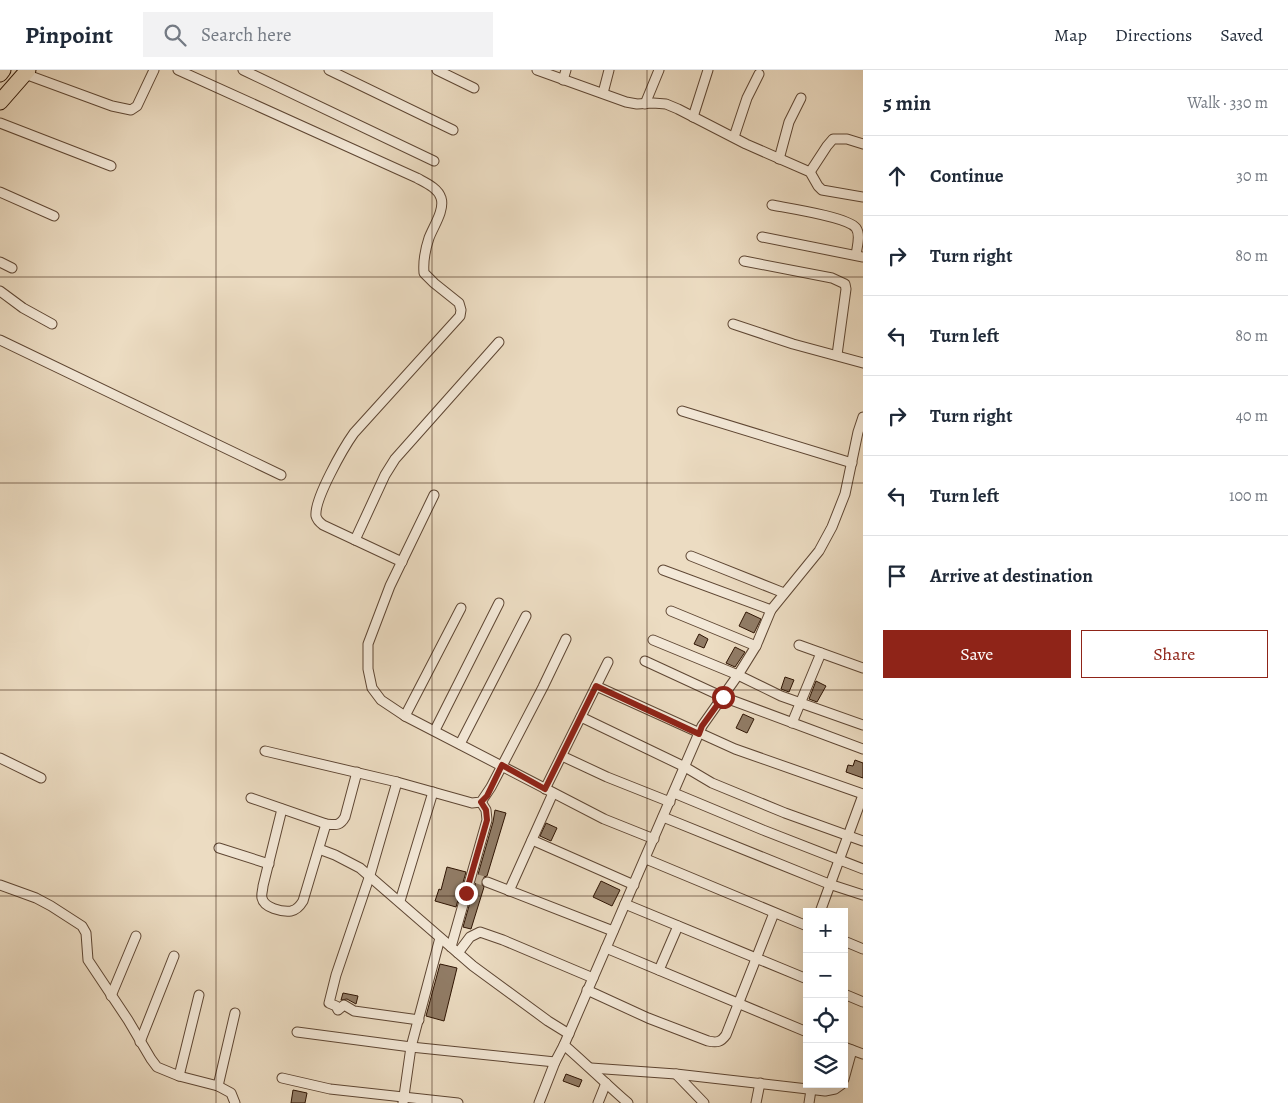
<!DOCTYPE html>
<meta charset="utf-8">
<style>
body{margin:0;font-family:Alegreya,serif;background:#f2f2f3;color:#1f2937}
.controls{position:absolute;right:15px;bottom:15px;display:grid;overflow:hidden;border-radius:0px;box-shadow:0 5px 20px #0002}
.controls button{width:45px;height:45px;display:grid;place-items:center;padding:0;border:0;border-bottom:1px solid #e0e1e3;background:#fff;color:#1f2937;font:25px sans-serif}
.stop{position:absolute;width:15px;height:15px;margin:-11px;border:4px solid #8f2418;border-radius:50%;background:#fff}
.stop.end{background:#8f2418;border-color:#fff;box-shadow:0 1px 5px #0008}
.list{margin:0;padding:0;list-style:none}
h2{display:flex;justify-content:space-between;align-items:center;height:65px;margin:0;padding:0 20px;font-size:21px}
h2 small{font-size:16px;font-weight:400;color:#747a83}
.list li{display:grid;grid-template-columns:32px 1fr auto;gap:15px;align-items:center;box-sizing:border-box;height:80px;padding:0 20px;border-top:1px solid #e0e1e3}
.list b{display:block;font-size:19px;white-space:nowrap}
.list em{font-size:16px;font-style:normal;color:#747a83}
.actions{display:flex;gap:10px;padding:15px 20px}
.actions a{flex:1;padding:11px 0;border:1px solid #8f2418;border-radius:0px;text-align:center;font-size:18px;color:#8f2418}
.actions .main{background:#8f2418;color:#fff}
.icon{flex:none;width:28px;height:28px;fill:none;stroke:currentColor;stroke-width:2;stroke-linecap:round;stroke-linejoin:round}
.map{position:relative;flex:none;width:863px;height:1033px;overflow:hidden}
header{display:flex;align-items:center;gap:30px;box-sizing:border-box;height:70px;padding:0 25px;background:#fff;border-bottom:1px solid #e0e1e3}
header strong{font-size:24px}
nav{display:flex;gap:28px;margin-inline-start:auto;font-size:18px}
.search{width:350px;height:45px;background:#f2f2f3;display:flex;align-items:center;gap:12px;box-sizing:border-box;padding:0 18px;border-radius:0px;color:#747a83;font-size:19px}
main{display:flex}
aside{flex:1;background:#fff}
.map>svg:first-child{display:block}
.building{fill:#917c66;stroke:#2e1403}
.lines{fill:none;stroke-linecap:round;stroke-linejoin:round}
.street-tunnel{stroke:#c6b49c;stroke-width:9;stroke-dasharray:9 4.5;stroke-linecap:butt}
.street-casing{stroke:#5e4633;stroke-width:11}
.highway-casing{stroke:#2e1403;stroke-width:17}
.street{stroke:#f3e8d7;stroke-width:9}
.highway{stroke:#ecdcc2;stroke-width:15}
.route{stroke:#8f2418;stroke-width:6}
.grid{fill:none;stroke:#2e1403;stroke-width:1;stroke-opacity:0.55}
</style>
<header>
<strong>Pinpoint</strong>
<div class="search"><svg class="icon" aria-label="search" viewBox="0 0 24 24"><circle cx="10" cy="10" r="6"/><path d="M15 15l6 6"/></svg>Search here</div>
<nav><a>Map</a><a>Directions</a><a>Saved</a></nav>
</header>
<main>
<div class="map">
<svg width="863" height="1033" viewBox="0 0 863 1033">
<rect width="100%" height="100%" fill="#ecdcc2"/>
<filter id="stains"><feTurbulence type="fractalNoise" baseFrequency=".004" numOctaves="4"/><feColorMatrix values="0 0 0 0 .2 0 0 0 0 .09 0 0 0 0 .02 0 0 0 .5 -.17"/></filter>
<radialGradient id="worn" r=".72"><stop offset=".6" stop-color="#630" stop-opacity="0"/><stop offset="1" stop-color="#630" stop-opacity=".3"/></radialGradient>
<!-- building -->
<g class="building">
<polygon points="746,542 761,549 754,563 739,556"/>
<polygon points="699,564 708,569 704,578 694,574"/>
<polygon points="735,577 745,582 735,597 726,593"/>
<polygon points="785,607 794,610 789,622 781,619"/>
<polygon points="816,611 826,616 817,632 809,629"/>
<polygon points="743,644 754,649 747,663 736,658"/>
<polygon points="855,690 863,693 863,708 846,702 848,695 853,696"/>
<polygon points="495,740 506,743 487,806 484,807 481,810 481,813 484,817 471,859 463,857 493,752"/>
<polygon points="546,753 557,758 551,771 540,766"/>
<polygon points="447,797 466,802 456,837 435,831 439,819 441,820"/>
<polygon points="601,811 620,820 612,836 593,827"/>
<polygon points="440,894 457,898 444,951 426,946"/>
<polygon points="343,923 358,926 356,934 347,929 341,930"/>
<polygon points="566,1004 582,1010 579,1017 563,1011"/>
<polygon points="293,1020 307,1023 305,1033 291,1033"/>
</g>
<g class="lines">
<!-- street-tunnel -->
<polyline class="street-tunnel" points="474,808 487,812"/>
<!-- street casing -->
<g class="street-casing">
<g id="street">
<path d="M178,0L417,108C426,113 438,118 441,128C445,140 433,157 429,168C425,180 423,191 424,203L434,213L459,233L461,240L460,246L354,363C344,377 314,429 316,446C317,450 319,452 323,455L402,492"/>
<polyline points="243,0 434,91"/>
<polyline points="329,0 453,60"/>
<polyline points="437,0 474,18"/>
<polyline points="537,0 626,32 637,34 653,33 666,34 678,39 746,74 810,102 818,116 822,120 863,127"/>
<polyline points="25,4 112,36 131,40 137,36 154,0"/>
<polyline points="563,10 566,0"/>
<polyline points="603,23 609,0"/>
<polyline points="645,34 659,0"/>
<polyline points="693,47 708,0"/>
<polyline points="0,53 111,96"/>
<polyline points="734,67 747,28 759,4"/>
<polyline points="779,89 789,52 801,28"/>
<polyline points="810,102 827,76 833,69 847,69 863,74"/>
<polyline points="0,122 54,146"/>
<path d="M772,135C787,138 848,147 856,158C861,165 857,177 856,185"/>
<polyline points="762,167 863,187"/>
<polyline points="744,191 832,208 845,214 846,219 837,285"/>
<polyline points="0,192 12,198"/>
<polyline points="0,221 23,238 52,254"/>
<polyline points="733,254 793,274 863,293"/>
<polyline points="0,270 281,405"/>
<polyline points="682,341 852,393"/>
<polyline points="434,425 390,516 368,574 368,599 372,618 381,630 405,646 604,749 654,769"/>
<polyline points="355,470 385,405 395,389 499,272"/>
<polyline points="691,486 784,523"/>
<polyline points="663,500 771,540"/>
<polyline points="671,541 756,576"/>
<polyline points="653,570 738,605 781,626 863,655"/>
<polyline points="799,575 863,598"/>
<polyline points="645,591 723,627 863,679"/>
<polyline points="596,616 735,679 863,724"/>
<polyline points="405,646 461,538"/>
<polyline points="581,647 685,697 712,713 785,743 863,771"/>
<polyline points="792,653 821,583"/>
<polyline points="435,660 499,533"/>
<polyline points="460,674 526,546"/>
<polyline points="265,681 397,712 472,733 481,732 491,717 543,617 566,569"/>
<polyline points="562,686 607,707 670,732"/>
<polyline points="0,688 41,708"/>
<polyline points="397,712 370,805 336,905 329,933 336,936 338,940 344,935 354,941 419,950"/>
<polyline points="545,719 608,592"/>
<polyline points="674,723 763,760 863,799"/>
<path d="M251,728L326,754C336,755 340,756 345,747L357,702"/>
<path d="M282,739L263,816C263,819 261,825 262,828C264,838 282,842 291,841C297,840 300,836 303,831L326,754"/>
<polyline points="663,747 829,814 863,825"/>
<polyline points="532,770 634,815"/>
<polyline points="219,778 269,794"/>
<polyline points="319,779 335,785 360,798 473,896 548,951 569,964"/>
<polyline points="646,789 807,856"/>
<polyline points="487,812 613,861"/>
<polyline points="0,815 36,828 51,836 82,856 86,863 88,890 128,950 151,989 157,997 179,1006 218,1016 231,1023 235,1033"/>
<polyline points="509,821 553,723"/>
<polyline points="400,831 433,722"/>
<polyline points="625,834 807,909"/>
<polyline points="820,842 863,725"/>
<polyline points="844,871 863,879"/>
<polyline points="451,877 487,750 486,740 481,732"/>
<polyline points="606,878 807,962"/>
<polyline points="458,883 470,867 480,862 503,870 593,908"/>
<polyline points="659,900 678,856"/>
<path d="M587,920L648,948L708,971C717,973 721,972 726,965L774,843"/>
<polyline points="844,924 863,932"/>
<polyline points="111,926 136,866"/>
<polyline points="297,962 411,977 555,992"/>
<polyline points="140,972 174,886"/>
<path d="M564,975C586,994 606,1014 628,1033"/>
<polyline points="844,977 863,984"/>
<polyline points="591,998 676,1004 825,1021 835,1019 842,1014"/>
<polyline points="676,1004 704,1033"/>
<polyline points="179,1006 199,925"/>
<polyline points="282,1008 330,1019 458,1033"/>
<polyline points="844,1009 852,980"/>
<polyline points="218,1016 235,943"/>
<polyline points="403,1033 411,977 440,868"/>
<polyline points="539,1033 555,992 564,975 702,656 738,605 756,576 771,540 819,481 832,457 845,424 858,362 863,347"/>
<polyline points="598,1033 606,1013"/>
<polyline points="756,1033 760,1013"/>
<polyline points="809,1033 811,1020"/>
</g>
</g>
<!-- highway casing -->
<g class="highway-casing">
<g id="highway">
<polyline points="0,4 3,0"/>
<polyline points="0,32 28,0"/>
</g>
</g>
<!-- street -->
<use href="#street" class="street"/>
<!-- highway -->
<use href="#highway" class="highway"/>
</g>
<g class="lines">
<!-- route -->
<polyline class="route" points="466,823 487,750 486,740 481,732 487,726 502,695 545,719 596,616 699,664 702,656 723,627"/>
</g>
<!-- grid -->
<path class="grid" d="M216,0V1033M432,0V1033M647,0V1033M0,207H863M0,413H863M0,620H863M0,826H863"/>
<rect width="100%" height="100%" filter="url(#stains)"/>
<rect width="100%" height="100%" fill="url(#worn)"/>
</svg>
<div class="controls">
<button>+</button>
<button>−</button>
<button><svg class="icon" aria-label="locate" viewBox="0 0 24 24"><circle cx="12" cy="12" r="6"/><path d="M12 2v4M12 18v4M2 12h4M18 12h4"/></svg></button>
<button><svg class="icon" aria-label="layers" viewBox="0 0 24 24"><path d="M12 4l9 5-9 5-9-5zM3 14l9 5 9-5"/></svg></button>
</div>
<div class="stop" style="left:723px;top:627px"></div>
<div class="stop end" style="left:466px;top:823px"></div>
</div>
<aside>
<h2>5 min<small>Walk · 330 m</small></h2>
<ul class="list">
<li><svg class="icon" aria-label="ahead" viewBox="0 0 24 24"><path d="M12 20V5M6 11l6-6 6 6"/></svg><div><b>Continue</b></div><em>30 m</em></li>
<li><svg class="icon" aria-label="right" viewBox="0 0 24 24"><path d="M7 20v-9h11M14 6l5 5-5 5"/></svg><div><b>Turn right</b></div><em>80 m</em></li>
<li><svg class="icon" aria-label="left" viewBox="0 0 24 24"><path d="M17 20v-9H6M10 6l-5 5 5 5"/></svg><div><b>Turn left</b></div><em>80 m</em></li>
<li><svg class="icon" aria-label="right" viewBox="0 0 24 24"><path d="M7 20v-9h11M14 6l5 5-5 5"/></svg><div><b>Turn right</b></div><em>40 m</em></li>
<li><svg class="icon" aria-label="left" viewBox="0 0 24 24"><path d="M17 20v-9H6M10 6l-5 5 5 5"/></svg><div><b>Turn left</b></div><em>100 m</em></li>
<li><svg class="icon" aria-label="arrive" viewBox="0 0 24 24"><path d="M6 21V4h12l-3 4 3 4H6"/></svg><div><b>Arrive at destination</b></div></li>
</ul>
<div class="actions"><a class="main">Save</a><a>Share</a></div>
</aside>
</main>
